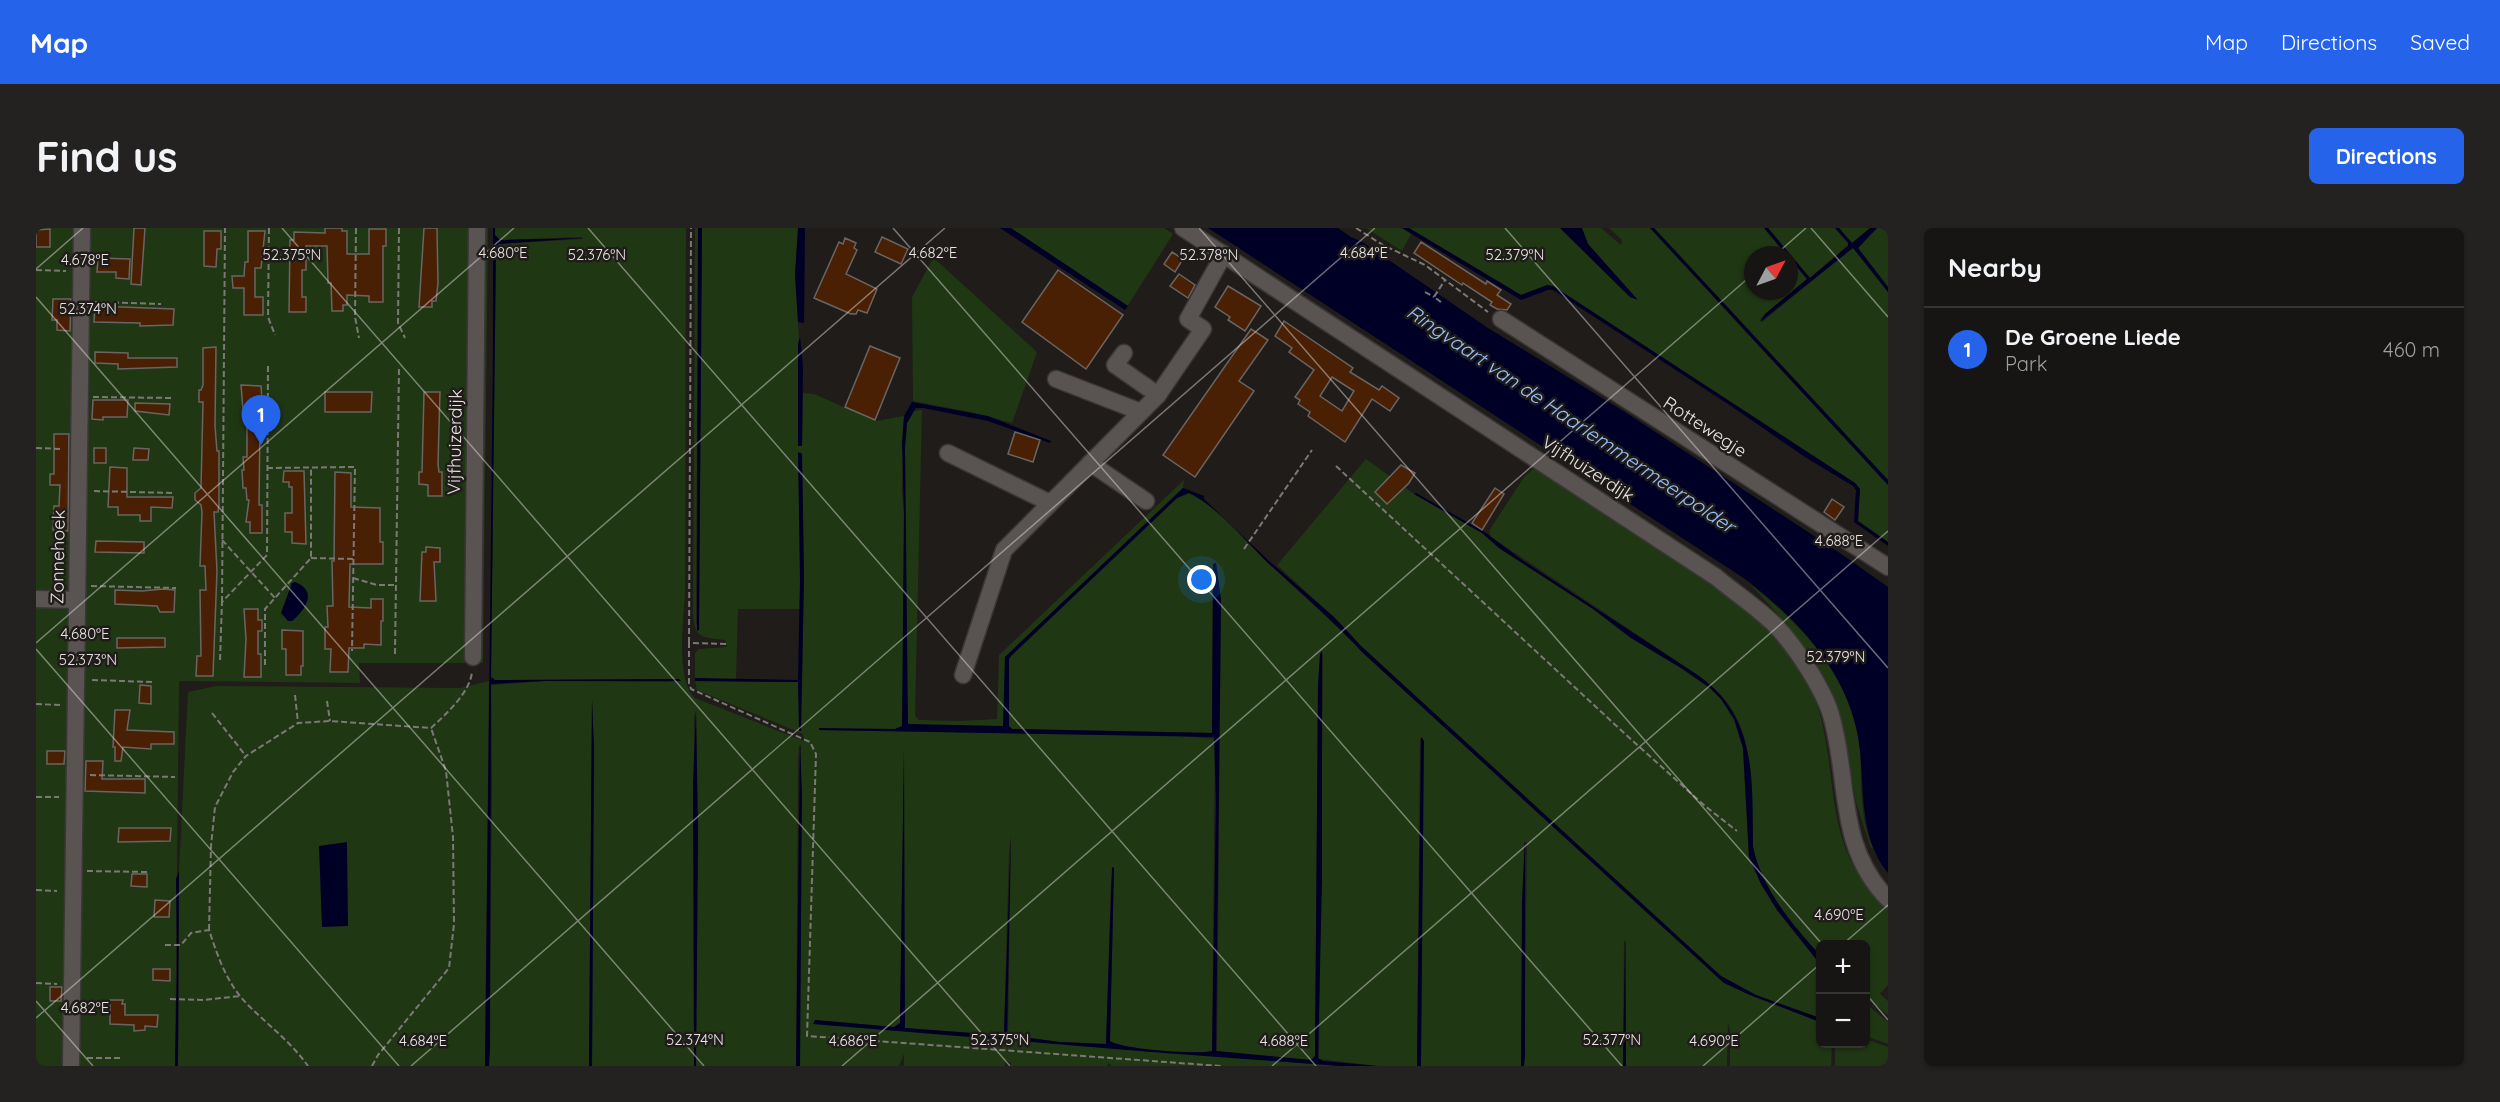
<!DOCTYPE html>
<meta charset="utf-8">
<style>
body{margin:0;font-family:Quicksand,sans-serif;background:#242221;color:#f1f3f6}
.controls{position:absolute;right:18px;bottom:18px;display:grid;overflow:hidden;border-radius:9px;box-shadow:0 2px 4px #0004}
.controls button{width:54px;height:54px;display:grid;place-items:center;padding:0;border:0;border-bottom:2px solid #363433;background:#171513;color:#f1f3f6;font:30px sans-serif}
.compass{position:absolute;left:1708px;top:18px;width:54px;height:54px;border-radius:50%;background:#171513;box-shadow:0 2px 4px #0004;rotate:49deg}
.you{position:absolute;left:1166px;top:352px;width:21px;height:21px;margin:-15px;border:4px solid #fff;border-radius:50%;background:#1a73e8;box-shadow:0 0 0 9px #1a73e833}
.badge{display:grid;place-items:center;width:39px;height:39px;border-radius:50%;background:#2563eb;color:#fff;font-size:20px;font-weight:700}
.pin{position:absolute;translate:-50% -50px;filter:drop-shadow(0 2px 3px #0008)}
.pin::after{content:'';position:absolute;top:32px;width:21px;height:18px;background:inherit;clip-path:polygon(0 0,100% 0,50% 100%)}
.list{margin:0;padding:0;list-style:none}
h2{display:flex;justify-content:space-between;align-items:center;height:78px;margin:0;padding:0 24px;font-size:26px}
h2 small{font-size:20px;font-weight:400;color:#9e9fa0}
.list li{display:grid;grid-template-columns:39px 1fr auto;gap:18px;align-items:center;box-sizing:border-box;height:84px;padding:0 24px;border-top:2px solid #363433}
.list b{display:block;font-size:22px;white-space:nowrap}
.list p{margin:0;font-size:20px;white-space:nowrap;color:#9e9fa0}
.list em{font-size:20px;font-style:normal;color:#9e9fa0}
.map{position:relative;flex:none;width:1852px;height:838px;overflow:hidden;border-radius:9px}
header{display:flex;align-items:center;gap:36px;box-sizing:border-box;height:84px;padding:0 30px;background:#2563eb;color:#fff}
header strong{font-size:28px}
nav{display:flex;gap:33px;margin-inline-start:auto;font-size:21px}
.intro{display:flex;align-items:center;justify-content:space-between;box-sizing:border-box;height:144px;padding:0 36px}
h1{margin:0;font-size:42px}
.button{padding:15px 27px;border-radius:9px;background:#2563eb;color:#fff;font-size:21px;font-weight:700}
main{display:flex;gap:36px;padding:0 36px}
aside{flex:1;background:#171513;border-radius:9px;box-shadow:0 2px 4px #0004}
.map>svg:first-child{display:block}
.green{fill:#203714}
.water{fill:#000026}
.building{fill:#492004;stroke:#6a6563;stroke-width:1.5;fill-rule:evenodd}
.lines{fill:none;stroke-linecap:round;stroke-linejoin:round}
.minor-casing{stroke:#3a3736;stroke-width:19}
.path{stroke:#7b7876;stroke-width:2;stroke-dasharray:6 3;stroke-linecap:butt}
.minor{stroke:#595452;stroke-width:16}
.ticks{fill:none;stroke:#e8e5e4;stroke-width:1.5;stroke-opacity:0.45}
.labels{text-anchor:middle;stroke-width:5;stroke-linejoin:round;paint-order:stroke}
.street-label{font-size:18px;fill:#e8e5e4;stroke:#1f1c19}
.water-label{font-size:20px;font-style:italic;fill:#98bffd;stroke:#1f1c19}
.ticks-label{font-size:15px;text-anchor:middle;fill:#e8e5e4;stroke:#1f1c19;stroke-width:5;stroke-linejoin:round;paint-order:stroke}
</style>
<header>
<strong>Map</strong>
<nav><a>Map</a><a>Directions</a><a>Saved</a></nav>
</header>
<div class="intro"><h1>Find us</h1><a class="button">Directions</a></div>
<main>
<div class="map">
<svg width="1852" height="838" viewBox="0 0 1852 838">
<rect width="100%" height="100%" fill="#1f1c19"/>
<!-- green -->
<g class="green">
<polygon points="0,0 452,0 447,435 323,435 324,455 143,453 139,838 0,838"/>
<path d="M459,0H650C649,121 650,243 649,364C648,391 639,452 659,470L768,513L767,506L661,462L659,453L762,454L764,496L762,502L765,503L768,348L766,226L764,224V381H702L700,452L659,450V425L663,421L691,419L689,412C665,409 658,411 657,384L659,0H662L660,395L663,402L666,0H762L759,47L763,110L762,218H766L767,165L778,166L840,193L868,188L866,264L868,285L867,494L866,498L859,501L783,502L1146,508L1179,511L1176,823C1161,827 1085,822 1074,813L1078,640L1075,653L1070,816L1024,814L972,807L975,609L973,624L968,804L963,807L868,800V522L864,795L858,799L779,792L780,796L1304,838H1076L1072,835L1071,838H975V835L969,832V838H868V826L863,838H764L765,517L763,518L762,537L760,838H660L662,606L660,483L658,490V838H556L558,521L556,471L553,838H453L456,550L455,457L509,453L644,454L602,451L459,452L455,449L460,19L463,16L547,11L546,9L464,12L459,7Z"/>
<polygon points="973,0 1128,0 1137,6 1091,79"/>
<polygon points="1330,0 1366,0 1375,6 1366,23"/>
<polygon points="1373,0 1524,0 1594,69 1600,71 1552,16 1546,0 1565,0 1585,17 1586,12 1573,0 1614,0 1852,257 1852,314 1822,293 1824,261 1819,255 1517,58 1485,67"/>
<polygon points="1618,0 1728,0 1750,27 1717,27 1717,63 1753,63 1753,30 1771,51 1729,86 1724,92 1726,94 1817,19 1819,21 1852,64 1852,252"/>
<polygon points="1732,0 1799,0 1813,16 1774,50"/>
<polygon points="1803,0 1834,0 1816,15"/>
<polygon points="1841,0 1852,0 1852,59 1822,20"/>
<polygon points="896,32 900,32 1001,124 976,195 934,184 877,173 876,69"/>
<polygon points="886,182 879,488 883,492 924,493 961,491 963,427 1148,252 1147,260 969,429 968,497 965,500 875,498 871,494 869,220 871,195 877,183"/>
<polygon points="1330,231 1378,266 1446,305 1463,320 1557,381 1595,410 1645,440 1674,460 1685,471 1698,491 1707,520 1713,629 1725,656 1741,682 1784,736 1784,790 1720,767 1685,748 1325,418 1302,393 1241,337"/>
<path d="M1497,241L1515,250C1551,273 1587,296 1623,319C1681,358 1746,398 1776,464C1799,516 1790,577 1813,629C1822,648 1837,664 1852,679V757L1844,766L1852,773V787L1830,769V716H1784V727C1759,700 1732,668 1720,633C1715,619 1717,605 1716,592C1715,533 1716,485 1663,448L1455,309L1453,303L1488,249Z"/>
<path d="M1153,265C1181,277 1210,313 1232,335C1264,365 1296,392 1326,424L1688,755L1714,767L1784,794V816H1796L1795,838H1694V802L1692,795L1691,838H1590V712L1588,714L1587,838H1488L1491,614H1488L1485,838H1385L1387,509L1384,511L1381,838H1341L1283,831L1287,425L1284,426L1282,458L1279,828L1277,831L1268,832L1181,823L1185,373L1180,335L1177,336L1176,505L976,501L973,498V431L975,428L1141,270Z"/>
<path d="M1713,355C1767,398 1817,450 1824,523C1826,554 1823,593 1838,622L1834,618L1820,574L1809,510L1791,457L1750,395Z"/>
<polygon points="453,453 449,838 142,838 143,643 152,464 180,458 424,460"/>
<polygon points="1830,776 1852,794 1852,816 1830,808"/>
<polygon points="1830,811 1852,819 1852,838 1799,838 1799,816 1830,816"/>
</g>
<!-- water -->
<g class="water">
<polygon points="457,0 459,0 459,7 464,12 547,10 463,16 460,19 455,449 459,452 643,451 645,453 509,453 455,456 454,821 453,838 449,838 457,129"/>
<polygon points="662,0 666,0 663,402 661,403"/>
<polygon points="762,0 769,0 768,95 762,94 759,47"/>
<polygon points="964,0 975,0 1092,78 1089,82"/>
<path d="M1172,0H1302L1315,9L1328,15L1452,100L1592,186L1804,325L1852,359V645C1824,611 1828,563 1824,522C1816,448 1765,394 1709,351Z"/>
<polygon points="1366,0 1373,0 1485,67 1511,57 1517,58 1819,255 1824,261 1822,293 1852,314 1852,318 1818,294 1820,262 1817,258 1769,229 1695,178 1517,62 1512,62 1485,72"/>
<polygon points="1524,0 1546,0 1552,16 1602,72 1594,69"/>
<polygon points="1614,0 1618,0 1852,252 1852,257"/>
<polygon points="1728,0 1732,0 1774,50 1812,18 1812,15 1799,0 1803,0 1816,15 1834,0 1841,0 1822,20 1852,59 1852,64 1817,20 1724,94 1729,86 1771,51"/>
<polygon points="764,109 767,138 766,218 762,218 762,116"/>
<path d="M876,174L952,188L1015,213L1014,215L952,193L887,180H880L871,195L869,220L872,496L967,498L969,429L1147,260L1168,268V271L1232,332L1298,389L1325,418L1685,748L1720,767L1784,790V794L1714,767L1688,755L1326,424C1296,392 1264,364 1232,335C1211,314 1179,277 1153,265L1141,270L975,428L973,431V498L976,501L1176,505L1177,336L1180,335L1185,372L1180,823L1275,832L1279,828L1282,458L1284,426L1286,423V653L1282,830L1287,833L1342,838H1304L1115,824L777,796L779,792L858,799L864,795L868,522L869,800L963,807L968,804L975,607L971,807L1024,814L1070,816L1076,639L1078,640L1074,813C1085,821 1162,827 1176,823L1180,573L1178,509L783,502V500L859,501L866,498L868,285L866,214L868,188Z"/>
<polygon points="762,224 766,226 768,348 765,503 763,503 762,454 659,453 659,450 762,452 764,351"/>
<path d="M1380,265L1450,305L1486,332L1663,448C1722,490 1716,554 1717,618C1725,660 1756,696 1784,727V736L1741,682L1725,656L1713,629L1707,520L1698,491L1685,471L1674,460L1645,440L1595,410L1557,381L1463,320L1446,305L1378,266Z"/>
<path d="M259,354C282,363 270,381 256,393H252L245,385L256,355Z"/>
<polygon points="556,471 558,521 556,838 553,838"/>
<polygon points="660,483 662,606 660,838 658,838 657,556"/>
<polygon points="1385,509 1388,513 1385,838 1381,838"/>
<polygon points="764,516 766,566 764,838 760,838"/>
<polygon points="1489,613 1489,827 1488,838 1485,838 1486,673"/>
<polygon points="311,614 312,698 286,699 283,618"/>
<polygon points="143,643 142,838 139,838 141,735 140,651"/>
<polygon points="1589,711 1590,826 1590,838 1587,838"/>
</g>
<!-- building -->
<g class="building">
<polygon points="98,0 109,0 105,57 95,56"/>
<polygon points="289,0 306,0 306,3 311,3 311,26 333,26 333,1 350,1 350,18 347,18 347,74 333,74 333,68 311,67 311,77 307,77 307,83 296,83 295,55 292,55 291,18 270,18 270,42 266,42 266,69 270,69 270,84 253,84 254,12 258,12 258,4 289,5"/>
<polygon points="388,0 401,0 402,55 400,73 396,73 396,79 383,79"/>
<polygon points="14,1 14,19 0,19 0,2"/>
<polygon points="168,3 185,3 185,21 181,21 180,39 168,38"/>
<polygon points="212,3 229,3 225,40 219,40 219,69 227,69 227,87 208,87 208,60 197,60 196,48 208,48 209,34 212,34"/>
<polygon points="846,9 872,21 865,36 839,24"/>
<polygon points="809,10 820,15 818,20 821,22 810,46 841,61 831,85 822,82 820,86 815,86 778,70 803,14 807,16"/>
<polygon points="1385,14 1450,56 1451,53 1465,62 1461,67 1475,76 1471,82 1461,81 1454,77 1456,74 1427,55 1426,57 1378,25"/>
<polygon points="1136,24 1147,31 1139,44 1128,36"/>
<polygon points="62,30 94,31 93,51 80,50 80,44 61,44"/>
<polygon points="1022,42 1087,87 1050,141 986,94"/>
<polygon points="1143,46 1159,57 1152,70 1134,58"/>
<polygon points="1192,58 1225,78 1209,103 1192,92 1194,89 1179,79"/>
<polygon points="17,71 35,71 34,103 21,102 21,92 16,92"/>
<polygon points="59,78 138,81 137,97 104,98 104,95 58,94"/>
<path d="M1248,93L1317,140L1314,144L1343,162L1346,158L1363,170L1354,183L1336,171L1309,214L1272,188L1274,184L1262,176L1264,172L1259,169L1278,142L1253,124L1256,120L1239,108ZM1296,149L1318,163L1306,183L1284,168Z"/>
<polygon points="1215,101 1232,112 1203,153 1218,163 1159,249 1127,227"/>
<polygon points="834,118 864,130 839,192 809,179"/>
<polygon points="180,119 179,198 181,223 183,223 183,276 182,284 178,284 181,343 177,448 160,448 161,428 165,428 164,362 170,362 169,338 164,338 166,284 165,277 159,272 159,265 165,260 167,174 163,174 163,162 165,162 167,157 167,120"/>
<polygon points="59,124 92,125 92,130 141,130 141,139 82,141 82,136 59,135"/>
<polygon points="205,157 225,158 227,188 227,195 224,195 223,277 226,277 226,305 214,305 214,294 210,294 213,272 211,272 210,260 207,260 206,242 208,242 207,229 211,229 211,193 208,193"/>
<polygon points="289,164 336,164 335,184 289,184"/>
<polygon points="388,164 404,164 402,236 403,244 406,244 406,268 392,268 392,257 383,256 383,244 386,244"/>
<polygon points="57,172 92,172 91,189 67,189 67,192 56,191"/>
<polygon points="99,175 134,176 133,187 99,183"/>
<polygon points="979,204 1004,212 997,234 972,226"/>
<polygon points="18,206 33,206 32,303 17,302 18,278 23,278 24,257 14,257 14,246 18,246"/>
<rect x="58" y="220" width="12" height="15"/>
<polygon points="98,220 113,221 112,232 97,232"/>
<polygon points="1365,237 1379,245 1373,255 1351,276 1339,264"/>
<polygon points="74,239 91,240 91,269 137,269 136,280 115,279 115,293 104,293 104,287 82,287 82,279 72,279"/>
<polygon points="248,243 268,243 270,316 256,315 256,304 249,304 249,285 256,285 256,259 253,259 253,254 247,254"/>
<polygon points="299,244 315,245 315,279 344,280 344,314 347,314 347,336 314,336 313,379 335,380 335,371 347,371 347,393 345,393 345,417 328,416 328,420 313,420 312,444 294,444 295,421 289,421 289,399 292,399 291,378 297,378 296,333 298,333"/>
<polygon points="1459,260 1468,266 1446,302 1436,295"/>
<polygon points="1796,271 1808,279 1799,292 1788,284"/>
<polygon points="60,313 108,314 108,325 59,324"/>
<polygon points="390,319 404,320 404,334 398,334 400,373 384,373 386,324 390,324"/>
<polygon points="127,361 139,362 138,384 124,384 121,378 79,376 79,362 106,363"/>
<polygon points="208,381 222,381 222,392 226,392 226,403 222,403 222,426 225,426 225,449 208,449 210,411"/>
<polygon points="246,402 267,403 267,438 265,438 265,447 250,447 250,421 246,421"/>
<polygon points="81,410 129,410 129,419 81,420"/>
<polygon points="104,457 115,458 115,476 103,475"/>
<polygon points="79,482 94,482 91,502 138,504 138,516 115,516 115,521 87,519 85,533 79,533 79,519 77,519"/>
<polygon points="11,523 29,523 28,536 11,536"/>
<polygon points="50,533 67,533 66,551 109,551 109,565 49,563"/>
<polygon points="83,600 135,600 134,613 82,614"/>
<polygon points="96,646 111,646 111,659 95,658"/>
<polygon points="119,672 134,673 133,689 118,689"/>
<polygon points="117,741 134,741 134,753 117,752"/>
<polygon points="14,759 26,759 25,773 14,773"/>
<polygon points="74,772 87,772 86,776 89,776 89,787 122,787 121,799 109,798 109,802 98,803 98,797 74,796"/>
</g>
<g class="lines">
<!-- minor casing -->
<g class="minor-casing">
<g id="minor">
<path d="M1147,0L1680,349C1699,365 1722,380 1740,398C1759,418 1787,460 1795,487C1814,551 1800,618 1852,671"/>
<polyline points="1465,91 1852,339"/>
<polyline points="1088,125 1079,137 1122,167"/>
<polyline points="1020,151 1105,184"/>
<polyline points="912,225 1014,275"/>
<polyline points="1054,235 1110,273"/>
<polyline points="0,371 41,372"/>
<polyline points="437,429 441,0"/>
<polyline points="927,447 968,322 1122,167 1167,101 1152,91 1188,26"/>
<polyline points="35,838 46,0"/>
</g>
</g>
<!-- path -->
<g class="path">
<polyline points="233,0 232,89 239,107"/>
<polyline points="320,0 319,89 323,110"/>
<polyline points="363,0 362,95 369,110"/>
<polyline points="1320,0 1347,17 1389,37 1452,84"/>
<polyline points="0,42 30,43"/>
<polyline points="1389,64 1398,69"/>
<polyline points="59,74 125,76"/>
<polyline points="1405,74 1398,69 1409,52"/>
<polyline points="57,169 138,170"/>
<polyline points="0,220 27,221"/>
<polyline points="1300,238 1587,504 1669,578 1701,603"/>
<polyline points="231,240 319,239 316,423"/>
<polyline points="58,263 136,265"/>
<polyline points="186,312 239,370"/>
<polyline points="1208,321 1276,222"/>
<polyline points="275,330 317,331"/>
<polyline points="317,350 341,357 359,357"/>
<polyline points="55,358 140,360"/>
<polyline points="186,374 189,0"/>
<polyline points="653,415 655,0"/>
<polyline points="690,416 653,415 653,455 655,461 774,514 780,526 771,808 1185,838"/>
<polyline points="359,426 363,139"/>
<polyline points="184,432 186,374 231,327 232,138"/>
<polyline points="229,437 229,381 275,330 275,239"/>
<polyline points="56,452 116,454"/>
<polyline points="259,467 262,495"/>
<polyline points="291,473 294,493"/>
<polyline points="0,476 24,477"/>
<polyline points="176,485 210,528"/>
<polyline points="54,547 139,549"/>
<polyline points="0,569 23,569"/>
<polyline points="51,643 111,644"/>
<polyline points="0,662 21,663"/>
<path d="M173,702L175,618L179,579L197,544L210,528L262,495L294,493L395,500C409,487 435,464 436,443"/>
<path d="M129,717H145L155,705L173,702C182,729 191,756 212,777C233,798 254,813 272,838"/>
<polyline points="0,755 21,756"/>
<polyline points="134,771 167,772 205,768"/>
<polyline points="51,830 84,830"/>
<polyline points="336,838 342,827 413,740 418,696 417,609 410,543 395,500"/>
</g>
<!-- minor -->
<use href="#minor" class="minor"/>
</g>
<!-- ticks -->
<path class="ticks" d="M246,0L974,838M552,0L1280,838M857,0L1586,838M1163,0L1786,716M1469,0L1852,440M1775,0L1852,89M1739,27L1770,0M0,41L47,0M0,69L668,838M0,415L478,0M0,421L363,838M1807,716L1852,677M1830,766L1852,792M0,773L57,838M0,790L909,0M375,838L1339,0M806,838L1717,46M1236,838L1852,303M1667,838L1784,736"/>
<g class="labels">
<!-- street labels -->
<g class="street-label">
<text transform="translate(1669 199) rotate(33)" y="6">Rottewegje</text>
<text transform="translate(419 214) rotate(-89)" y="6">Vijfhuizerdijk</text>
<text transform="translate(1552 241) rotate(33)" y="6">Vijfhuizerdijk</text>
<text transform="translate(22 329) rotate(-89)" y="6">Zonnehoek</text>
</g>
<!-- water labels -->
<g class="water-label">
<text transform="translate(1535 191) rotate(34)" y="7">Ringvaart van de Haarlemmermeerpolder</text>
</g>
</g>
<g class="ticks-label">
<text x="467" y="30">4.680°E</text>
<text x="897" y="30">4.682°E</text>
<text x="1328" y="30">4.684°E</text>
<text x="256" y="32">52.375°N</text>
<text x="561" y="32">52.376°N</text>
<text x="1173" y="32">52.378°N</text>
<text x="1479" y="32">52.379°N</text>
<text x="49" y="37">4.678°E</text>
<text x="52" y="86">52.374°N</text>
<text x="1803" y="318">4.688°E</text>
<text x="49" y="411">4.680°E</text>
<text x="1800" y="434">52.379°N</text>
<text x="52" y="437">52.373°N</text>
<text x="1803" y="692">4.690°E</text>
<text x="49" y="785">4.682°E</text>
<text x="659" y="817">52.374°N</text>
<text x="964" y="817">52.375°N</text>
<text x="1576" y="817">52.377°N</text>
<text x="387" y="818">4.684°E</text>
<text x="817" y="818">4.686°E</text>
<text x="1248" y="818">4.688°E</text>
<text x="1678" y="818">4.690°E</text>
</g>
</svg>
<div class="controls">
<button>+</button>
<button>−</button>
</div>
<svg class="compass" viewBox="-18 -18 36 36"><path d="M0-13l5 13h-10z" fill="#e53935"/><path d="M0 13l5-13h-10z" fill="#9e9fa0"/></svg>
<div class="you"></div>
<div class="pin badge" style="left:225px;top:217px">1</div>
</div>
<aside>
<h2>Nearby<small></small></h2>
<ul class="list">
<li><span class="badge">1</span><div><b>De Groene Liede</b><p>Park</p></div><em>460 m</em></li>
</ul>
</aside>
</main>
